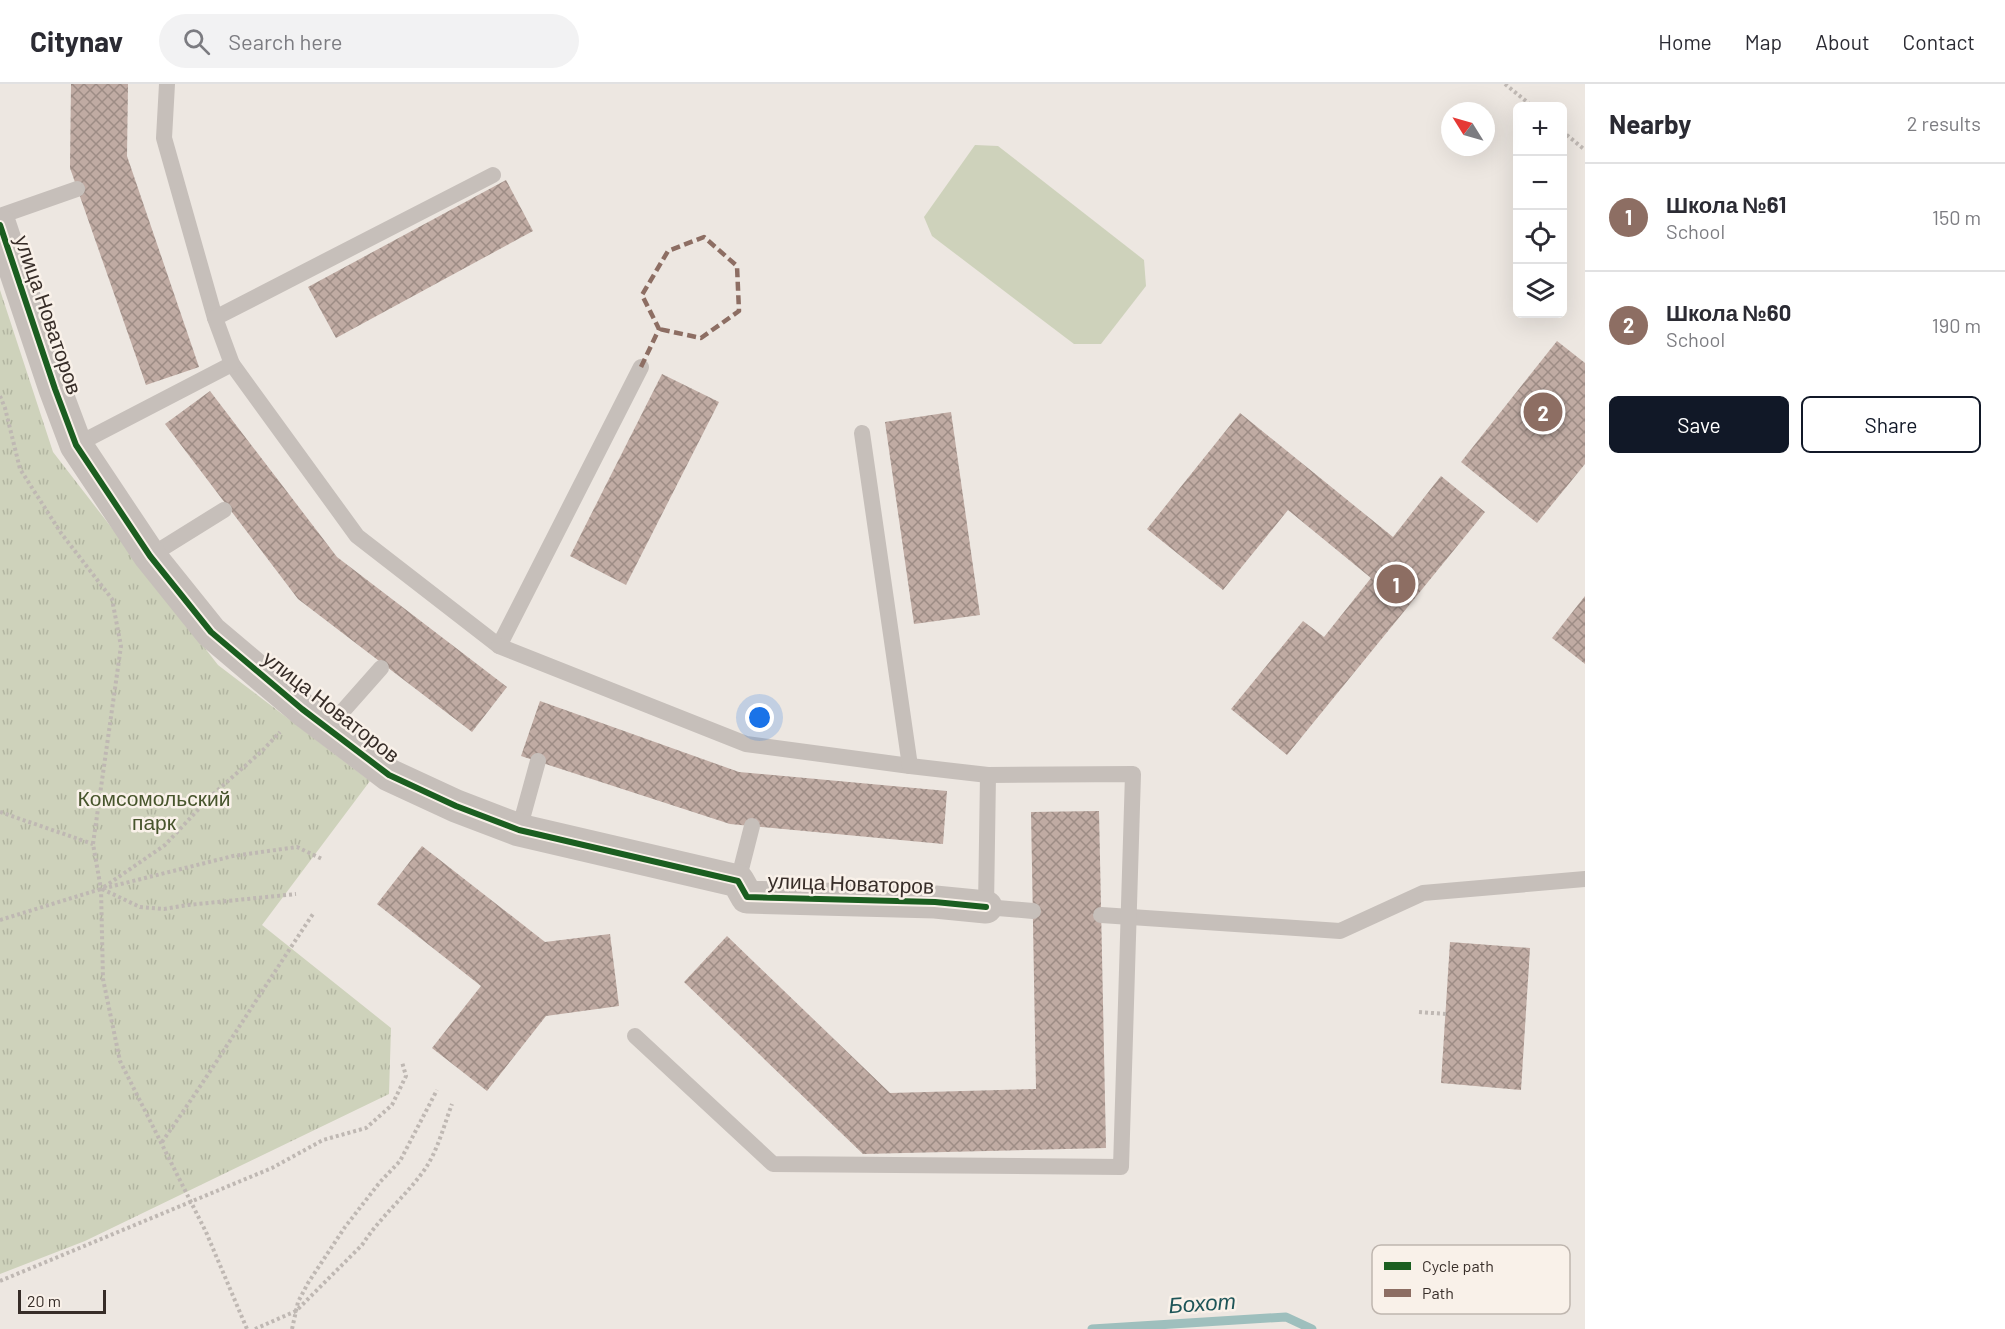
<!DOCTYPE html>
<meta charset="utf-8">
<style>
body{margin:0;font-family:Barlow,sans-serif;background:#f2f2f3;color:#2b2b33}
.controls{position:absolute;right:18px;top:18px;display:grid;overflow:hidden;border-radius:9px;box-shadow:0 6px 24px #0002}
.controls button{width:54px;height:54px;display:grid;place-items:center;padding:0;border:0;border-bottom:2px solid #e1e1e2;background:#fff;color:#2b2b33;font:30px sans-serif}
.compass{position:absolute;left:1441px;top:18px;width:54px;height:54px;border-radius:50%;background:#fff;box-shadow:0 6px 24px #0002;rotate:307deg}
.scale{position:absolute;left:18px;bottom:15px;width:88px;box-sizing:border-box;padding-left:6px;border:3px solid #372d28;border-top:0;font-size:16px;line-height:21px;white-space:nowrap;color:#372d28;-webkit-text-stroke:4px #f9f1e9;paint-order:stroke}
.you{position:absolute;left:760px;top:634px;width:21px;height:21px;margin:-15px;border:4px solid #fff;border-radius:50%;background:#1a73e8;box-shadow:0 0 0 9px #1a73e833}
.badge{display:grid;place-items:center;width:39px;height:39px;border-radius:50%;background:#111827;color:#fff;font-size:20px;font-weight:700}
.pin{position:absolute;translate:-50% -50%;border:3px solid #fff;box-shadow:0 2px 6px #0006}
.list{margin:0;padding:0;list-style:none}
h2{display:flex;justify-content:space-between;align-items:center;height:78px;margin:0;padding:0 24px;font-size:26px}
h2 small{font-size:20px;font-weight:400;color:#7c7c81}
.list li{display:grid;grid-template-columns:39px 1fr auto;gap:18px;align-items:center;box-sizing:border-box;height:108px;padding:0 24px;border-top:2px solid #e1e1e2}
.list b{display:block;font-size:22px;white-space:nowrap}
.list p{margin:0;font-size:20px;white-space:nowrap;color:#7c7c81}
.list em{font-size:20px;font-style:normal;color:#7c7c81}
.actions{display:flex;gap:12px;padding:18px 24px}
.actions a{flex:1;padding:14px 0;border:2px solid #111827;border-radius:9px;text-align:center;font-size:21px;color:#111827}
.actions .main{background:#111827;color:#fff}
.icon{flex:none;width:33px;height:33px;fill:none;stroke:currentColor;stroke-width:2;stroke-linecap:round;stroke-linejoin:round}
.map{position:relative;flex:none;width:1585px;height:1245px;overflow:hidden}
header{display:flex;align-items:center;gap:36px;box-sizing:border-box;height:84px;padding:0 30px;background:#fff;border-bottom:2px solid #e1e1e2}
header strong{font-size:28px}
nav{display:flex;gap:33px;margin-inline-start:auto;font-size:21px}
.search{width:420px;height:54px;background:#f2f2f3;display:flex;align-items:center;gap:15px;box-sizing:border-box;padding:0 21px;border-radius:33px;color:#7c7c81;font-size:22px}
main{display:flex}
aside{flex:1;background:#fff}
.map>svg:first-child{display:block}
.park{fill:url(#park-tufts)}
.pitch{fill:#ced2bb}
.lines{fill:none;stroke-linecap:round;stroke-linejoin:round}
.stream{stroke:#9ebfbd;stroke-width:9}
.building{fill:url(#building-cross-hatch)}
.path{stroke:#bfb8b3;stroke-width:4;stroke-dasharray:3 3;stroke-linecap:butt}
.lane{stroke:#c6bfba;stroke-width:16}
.street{stroke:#c6bfba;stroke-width:33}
.quiet{stroke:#8d6e63;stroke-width:4.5;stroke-dasharray:9 4.5;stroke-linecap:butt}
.cycleway-casing{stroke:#f9f1e9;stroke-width:10}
.cycleway{stroke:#1b5e20;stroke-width:6}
.labels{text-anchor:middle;stroke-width:5;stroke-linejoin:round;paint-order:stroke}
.street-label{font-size:21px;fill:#372d28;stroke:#f9f1e9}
.park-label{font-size:21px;fill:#47552c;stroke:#f9f1e9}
.water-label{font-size:22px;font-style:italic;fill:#1e5558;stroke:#f9f1e9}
.key{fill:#f9f1e9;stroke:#bfb6af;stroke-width:1.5}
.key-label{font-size:16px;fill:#372d28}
</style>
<header>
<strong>Citynav</strong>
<div class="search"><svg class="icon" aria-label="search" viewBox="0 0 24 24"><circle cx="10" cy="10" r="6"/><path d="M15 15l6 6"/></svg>Search here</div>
<nav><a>Home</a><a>Map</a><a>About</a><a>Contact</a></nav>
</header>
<main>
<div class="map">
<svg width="1585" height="1245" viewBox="0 0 1585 1245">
<defs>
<pattern id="park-tufts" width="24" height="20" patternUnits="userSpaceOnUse" patternTransform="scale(1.5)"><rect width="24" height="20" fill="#ced2bb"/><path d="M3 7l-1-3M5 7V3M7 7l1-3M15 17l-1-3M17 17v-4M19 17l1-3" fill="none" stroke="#b2b5a1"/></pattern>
<pattern id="building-cross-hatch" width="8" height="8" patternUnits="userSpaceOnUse" patternTransform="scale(1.5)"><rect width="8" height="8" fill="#c0aba3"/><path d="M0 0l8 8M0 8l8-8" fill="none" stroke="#9d8c85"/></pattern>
</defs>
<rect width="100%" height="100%" fill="#ede7e1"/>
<!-- park -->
<polygon class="park" points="0,206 53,368 218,581 370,697 262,841 391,944 389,1010 85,1157 0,1190"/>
<!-- pitch -->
<polygon class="pitch" points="975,61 998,62 1144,176 1146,202 1101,260 1074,260 932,152 924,133"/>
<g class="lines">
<!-- stream -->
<polyline class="stream" points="1092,1245 1286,1233 1312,1245"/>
</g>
<!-- building -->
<g class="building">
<polygon points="71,0 128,0 127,72 199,283 146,301 70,84"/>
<polygon points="506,96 533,147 336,254 308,203"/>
<polygon points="1557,257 1585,279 1585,380 1537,439 1461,378"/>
<polygon points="662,290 719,318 626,501 570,472"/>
<polygon points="210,307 337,473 507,603 472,648 298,515 165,340"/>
<polygon points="951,328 980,531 914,540 885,338"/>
<polygon points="1240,329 1393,453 1441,392 1485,428 1287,671 1231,625 1303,537 1324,553 1371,494 1288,426 1223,506 1147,445"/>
<polygon points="1585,512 1585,580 1552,554"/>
<polygon points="540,617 739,688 947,707 943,760 730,740 521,672"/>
<polygon points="1099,727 1106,1064 863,1070 684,898 727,852 890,1009 1036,1005 1031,728"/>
<polygon points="422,762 545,858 610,850 619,922 546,932 487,1007 432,964 481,902 377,820"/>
<polygon points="1450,858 1530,864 1521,1006 1441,999"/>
</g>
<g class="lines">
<!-- path -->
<g class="path">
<polyline points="1505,0 1532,22"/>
<polyline points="1562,47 1585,66"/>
<polyline points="0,312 5,324 20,385 61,449 112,515 121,562 93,760 101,805 103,895 120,977 206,1148 247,1245"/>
<polyline points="0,728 93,760"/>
<polyline points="104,803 165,761 210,713 263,666 280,648"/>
<polyline points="102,805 140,823 164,825 188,821 296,810"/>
<polyline points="0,836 101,805 233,772 297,763 322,775"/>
<polyline points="1419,928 1446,930"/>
<path d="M162,1058C214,984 262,906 313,830"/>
<polyline points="0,1197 272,1084 323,1056 366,1044 392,1021 406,992 402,978"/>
<path d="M255,1245L296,1227L362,1161C380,1133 406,1112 425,1085C438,1066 444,1041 452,1020"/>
<polyline points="292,1245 298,1218 308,1199 345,1143 380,1098 400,1077 437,1006"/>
</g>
<!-- lane -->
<g class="lane">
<polyline points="167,0 164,54 215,234"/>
<polyline points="0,132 77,105"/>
<polyline points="232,280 357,452 499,562 641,283"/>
<polyline points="76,361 232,280 215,234 493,91"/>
<polyline points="150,472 224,426"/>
<polyline points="499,562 746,660 910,682"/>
<polyline points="327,645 381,584"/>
<polyline points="988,691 986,823 1033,827"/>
<polyline points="519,746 538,677"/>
<polyline points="738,797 752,742"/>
<polyline points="1101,831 1340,847 1423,809 1585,795"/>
<polyline points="635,952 773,1080 1121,1083 1133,690 988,691 910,682 862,349"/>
</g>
<!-- street -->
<polyline class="street" points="0,141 55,305 76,361 150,472 211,548 302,625 389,691 456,722 519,746 738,797 747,813 935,818 986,823"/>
<!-- quiet -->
<polyline class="quiet" points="641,283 659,245 642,211 668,167 704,153 737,182 739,227 701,254 659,245"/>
<!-- cycleway casing -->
<g class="cycleway-casing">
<polyline id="cycleway" points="0,141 55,305 76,361 150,472 211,548 302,625 389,691 456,722 519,746 738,797 747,813 935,818 986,823"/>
</g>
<!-- cycleway -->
<use href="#cycleway" class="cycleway"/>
</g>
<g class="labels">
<!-- street labels -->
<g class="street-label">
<text transform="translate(48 231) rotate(71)" y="7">улица Новаторов</text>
<text transform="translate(331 623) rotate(38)" y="7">улица Новаторов</text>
<text transform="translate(851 800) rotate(2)" y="7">улица Новаторов</text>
</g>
<!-- park labels -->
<g class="park-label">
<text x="154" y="722">Комсомольский<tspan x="154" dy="24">парк</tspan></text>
</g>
<!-- water labels -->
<g class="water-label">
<text transform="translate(1202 1219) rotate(-4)" y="8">Бохот</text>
</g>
</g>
<!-- legend -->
<rect x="1372" y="1161" width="198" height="69" rx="9" class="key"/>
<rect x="1384" y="1178" width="27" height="8" fill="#1b5e20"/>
<rect x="1384" y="1205" width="27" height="8" fill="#8d6e63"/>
<g class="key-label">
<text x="1422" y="1188">Cycle path</text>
<text x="1422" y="1215">Path</text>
</g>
</svg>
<div class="controls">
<button>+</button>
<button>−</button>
<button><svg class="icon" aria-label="locate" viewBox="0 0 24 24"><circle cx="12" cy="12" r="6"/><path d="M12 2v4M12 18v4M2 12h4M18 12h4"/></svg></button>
<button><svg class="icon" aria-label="layers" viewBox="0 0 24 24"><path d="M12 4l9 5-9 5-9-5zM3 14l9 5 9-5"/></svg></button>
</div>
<svg class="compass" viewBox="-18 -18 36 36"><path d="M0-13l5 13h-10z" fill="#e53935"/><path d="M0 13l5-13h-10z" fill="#7c7c81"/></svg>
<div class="scale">20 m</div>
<div class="you"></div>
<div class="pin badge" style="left:1396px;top:500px;background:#8d6e63">1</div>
<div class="pin badge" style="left:1543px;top:328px;background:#8d6e63">2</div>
</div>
<aside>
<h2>Nearby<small>2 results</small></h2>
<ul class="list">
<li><span class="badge" style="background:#8d6e63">1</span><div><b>Школа №61</b><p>School</p></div><em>150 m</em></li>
<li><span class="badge" style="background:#8d6e63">2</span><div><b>Школа №60</b><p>School</p></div><em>190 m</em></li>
</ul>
<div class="actions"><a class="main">Save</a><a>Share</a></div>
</aside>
</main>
